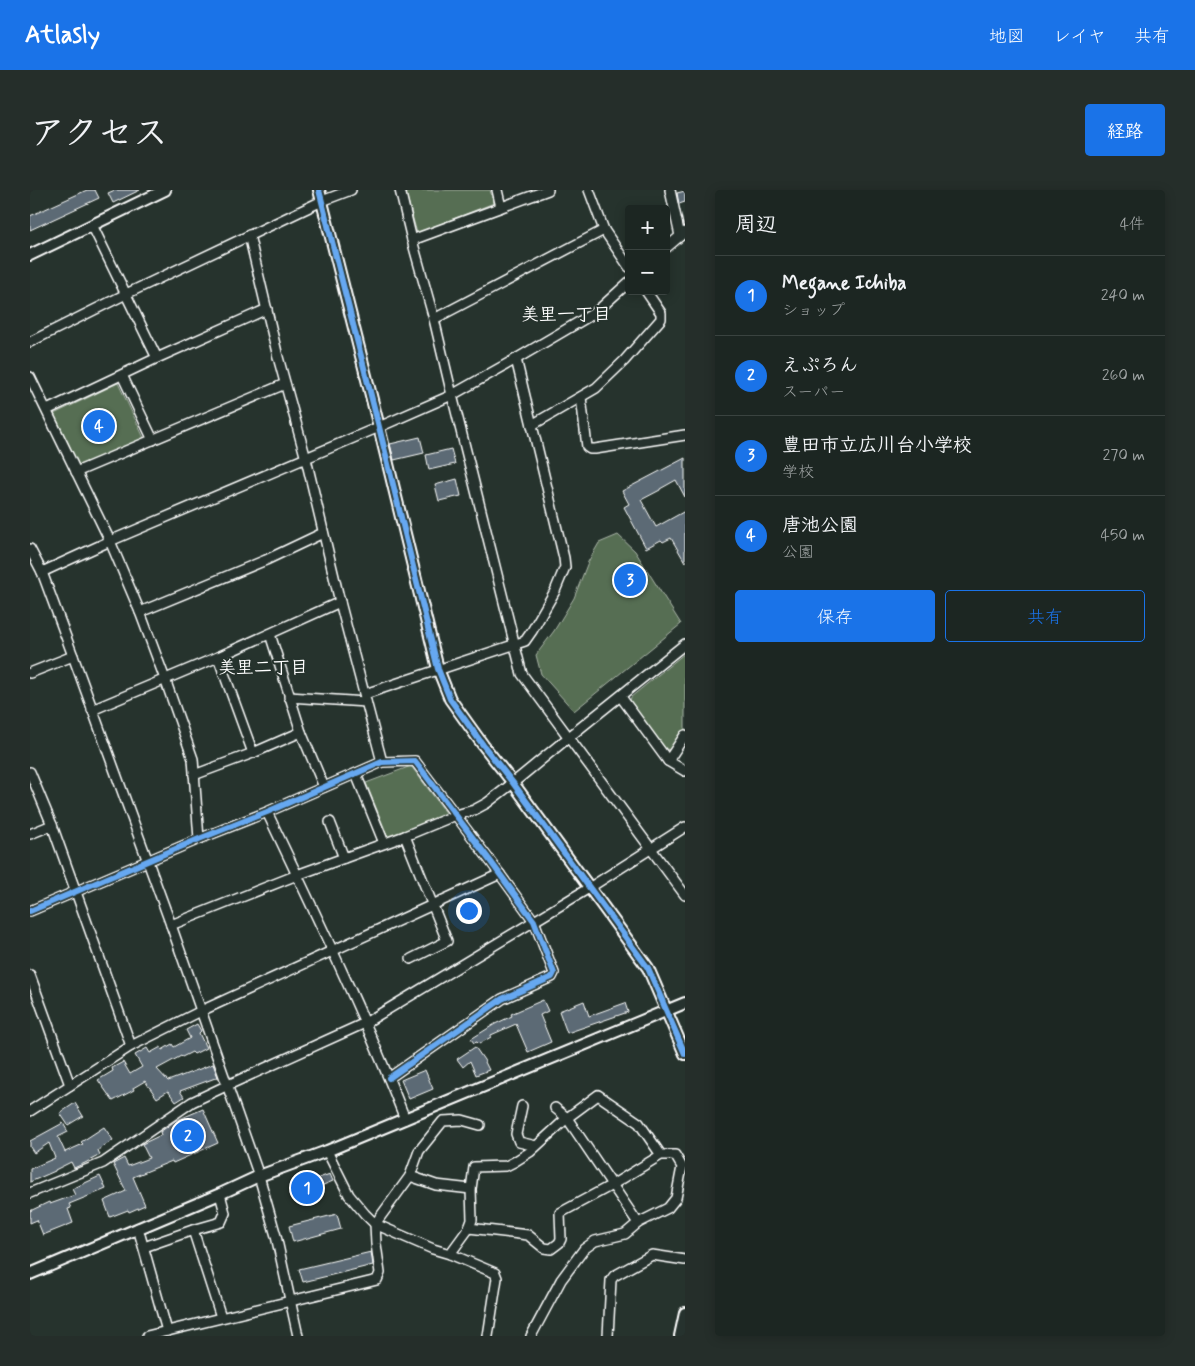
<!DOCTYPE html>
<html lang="ja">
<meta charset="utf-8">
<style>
body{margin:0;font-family:Mynerve,"Klee One",sans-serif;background:#252e2a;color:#f1f3f6}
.controls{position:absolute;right:15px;top:15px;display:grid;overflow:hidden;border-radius:5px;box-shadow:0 2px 12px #0003}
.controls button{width:45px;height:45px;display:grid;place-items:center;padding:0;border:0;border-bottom:1px solid #3a4340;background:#1c2622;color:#f1f3f6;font:25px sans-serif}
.you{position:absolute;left:438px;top:720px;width:18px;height:18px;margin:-12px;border:4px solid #fff;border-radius:50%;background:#1a73e8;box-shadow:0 0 0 8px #1a73e833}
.badge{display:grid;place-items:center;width:32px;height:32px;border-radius:50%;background:#1a73e8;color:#fff;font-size:16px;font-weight:700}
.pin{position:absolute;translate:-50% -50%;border:2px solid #fff;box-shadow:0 1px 5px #0006}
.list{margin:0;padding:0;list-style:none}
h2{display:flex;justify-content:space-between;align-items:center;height:65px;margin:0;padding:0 20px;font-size:21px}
h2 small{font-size:16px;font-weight:400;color:#a0a5a5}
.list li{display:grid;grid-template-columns:32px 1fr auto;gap:15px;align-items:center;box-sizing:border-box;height:80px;padding:0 20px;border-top:1px solid #3a4340}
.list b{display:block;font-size:19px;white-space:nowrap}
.list p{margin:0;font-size:16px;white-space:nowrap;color:#a0a5a5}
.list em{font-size:16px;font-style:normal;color:#a0a5a5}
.actions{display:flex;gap:10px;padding:15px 20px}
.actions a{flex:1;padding:11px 0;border:1px solid #1a73e8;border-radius:5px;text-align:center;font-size:18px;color:#1a73e8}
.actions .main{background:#1a73e8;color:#fff}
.map{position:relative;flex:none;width:655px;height:1146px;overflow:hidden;border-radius:5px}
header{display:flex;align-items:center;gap:30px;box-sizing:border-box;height:70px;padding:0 25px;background:#1a73e8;color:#fff}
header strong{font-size:24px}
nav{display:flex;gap:28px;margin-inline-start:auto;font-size:18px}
.intro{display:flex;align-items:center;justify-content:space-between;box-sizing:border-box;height:120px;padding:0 30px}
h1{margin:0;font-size:35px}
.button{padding:12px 22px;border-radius:5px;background:#1a73e8;color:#fff;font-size:18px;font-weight:700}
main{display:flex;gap:30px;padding:0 30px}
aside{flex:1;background:#1c2622;border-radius:5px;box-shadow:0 2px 12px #0003}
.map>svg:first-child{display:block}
.green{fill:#576e53;stroke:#abb6a9}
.building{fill:#5b6b74;stroke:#fff}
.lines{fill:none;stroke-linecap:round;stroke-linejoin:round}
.minor-casing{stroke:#fff;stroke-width:12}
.tertiary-casing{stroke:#fff;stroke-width:14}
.minor{stroke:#26332d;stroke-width:9}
.tertiary{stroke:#26332d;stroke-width:10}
.cycleway-casing{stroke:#26332d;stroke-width:9}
.cycleway{stroke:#66a8f1;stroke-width:6}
.labels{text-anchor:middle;stroke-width:4;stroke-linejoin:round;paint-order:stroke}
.neighbourhood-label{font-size:18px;font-weight:bold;fill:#fff;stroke:#26332d}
</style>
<header>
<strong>Atlasly</strong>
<nav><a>地図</a><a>レイヤ</a><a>共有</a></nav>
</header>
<div class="intro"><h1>アクセス</h1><a class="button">経路</a></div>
<main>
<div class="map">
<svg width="655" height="1146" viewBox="0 0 655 1146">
<rect width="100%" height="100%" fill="#26332d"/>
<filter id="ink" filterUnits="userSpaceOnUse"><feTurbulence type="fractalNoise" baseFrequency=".02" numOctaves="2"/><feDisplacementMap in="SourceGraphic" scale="10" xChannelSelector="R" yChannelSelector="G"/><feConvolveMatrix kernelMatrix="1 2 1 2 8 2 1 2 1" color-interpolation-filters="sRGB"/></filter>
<g filter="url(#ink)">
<!-- green -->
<g class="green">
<polygon points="375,0 460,0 464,13 387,43"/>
<polygon points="88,193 114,248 49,276 24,224"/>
<polygon points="588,345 605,361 651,434 544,521 511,484 506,465 524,441 544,408 558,372 569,353"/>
<polygon points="655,463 655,539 642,560 635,559 600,511 601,507"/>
<polygon points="381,576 417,624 358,647 336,593"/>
</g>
<!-- building -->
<g class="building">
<polygon points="57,0 65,0 69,8 0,40 0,26"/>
<polygon points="85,0 110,0 83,13 78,3"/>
<polygon points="655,1 655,12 649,14 647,3"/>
<polygon points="390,247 394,263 364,270 360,254"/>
<polygon points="421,259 425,274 399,280 396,265"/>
<polygon points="655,268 655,307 646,290 630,299 630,300 611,310 626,337 655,321 655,372 641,348 633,352 631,350 616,358 594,317 599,314 592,301"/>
<polygon points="427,289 431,306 409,311 405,295"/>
<polygon points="513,810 518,821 510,825 521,852 498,862 486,834 461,845 461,847 449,854 447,852 444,853 441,849 465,834 482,826 481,824"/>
<polygon points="554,811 559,826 595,813 598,822 537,843 529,821"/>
<polygon points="167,834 171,841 169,843 176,858 164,864 162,862 152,867 151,866 127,879 138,891 183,874 188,887 150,901 154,907 146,912 138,901 127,908 115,891 103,898 104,900 83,911 68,890 83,881 82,878 93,872 100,884 112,877 105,865 117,858 120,863 131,857 132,860 142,854 144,857 160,848 156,840"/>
<polygon points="445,857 454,870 459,880 446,885 440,871 433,877 427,869"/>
<polygon points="395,880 403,899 379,909 371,890"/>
<polygon points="45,913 53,926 38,935 30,923"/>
<polygon points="173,919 188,953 143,973 142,971 103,987 115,1015 99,1022 98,1020 80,1027 74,1011 96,1001 83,974 94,968 98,976 119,968 112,954 131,945 130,942 145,931"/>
<polygon points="33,933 38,942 28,947 35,962 53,954 51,952 74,937 83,950 68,960 70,965 55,973 44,978 41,972 25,980 25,981 0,992 0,979 25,968 19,953 4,963 0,957 0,951"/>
<polygon points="300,984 303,991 286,998 287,1001 271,1008 266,995 282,989 283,990"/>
<polygon points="70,986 76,999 39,1014 41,1018 38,1019 43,1033 13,1045 7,1030 0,1033 0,1021 19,1012 20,1014 45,1005 42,999"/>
<polygon points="307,1024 311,1039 263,1052 259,1036"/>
<polygon points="341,1062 343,1075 273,1092 269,1079"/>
</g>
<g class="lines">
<!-- minor casing -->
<g class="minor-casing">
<g id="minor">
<polyline points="370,0 382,50 404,129 422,205 492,484 655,705"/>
<polyline points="467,0 471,17"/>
<polyline points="559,0 574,40 599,77"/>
<polyline points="640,0 650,46"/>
<polyline points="62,35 127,168"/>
<polyline points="219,45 248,167 276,269 310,412 352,572"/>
<polyline points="382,50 518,0"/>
<polyline points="636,58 655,42"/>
<polyline points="404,129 574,40"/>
<polyline points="0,152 96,104 292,11 321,0"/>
<polyline points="92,185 123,250"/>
<polyline points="0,187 80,351 110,422 135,489 163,569 169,649"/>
<polyline points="551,207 557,257 560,259 565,259 655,245"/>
<polyline points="17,220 127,168 237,119"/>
<polyline points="502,235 566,198 594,171 631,129 631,123 616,101"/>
<polyline points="46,282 255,194"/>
<polyline points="0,359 12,382 43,466 141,735 229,986 246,1046 268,1146"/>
<polyline points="12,382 80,351 349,237 422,205 486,169 566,122 599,92"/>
<polyline points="110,422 236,370 293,343"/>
<polyline points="240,444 271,542 294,597"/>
<polyline points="188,467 223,563"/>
<polyline points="0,483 43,466"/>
<polyline points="335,504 495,451 502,441 525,401 535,377 534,368 486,169"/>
<polyline points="259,507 336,512"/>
<polyline points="591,507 638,571 655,581"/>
<polyline points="62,520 188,467 310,412"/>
<polyline points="638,571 655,545"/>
<polyline points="0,582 22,635 101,856"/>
<polyline points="326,584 354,653"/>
<polyline points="164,585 223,563 271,542"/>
<path d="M237,622C285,723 334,824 375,929"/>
<polyline points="300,632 314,668"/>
<polyline points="0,644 22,635"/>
<polyline points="375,646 417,751 381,769"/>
<polyline points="0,721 169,649 237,622 352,572 385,571 461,672 504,731 524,783 522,787 472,809 359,888"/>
<polyline points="141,735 267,685 375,646 426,625 444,620 457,613 483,593 539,547 655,454"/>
<polyline points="0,785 40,895"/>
<polyline points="492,916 486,944 489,952 506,956"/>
<polyline points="0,921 101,856 171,821 470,684"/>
<polyline points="297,961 319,1005 335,1024 345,1034 403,1059 420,1064 465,1083 467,1088 458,1146"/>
<polyline points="380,986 389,961 413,931 432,930 450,935"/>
<polyline points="0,1003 73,973 162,912 198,895 335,833 559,698 655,637"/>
<polyline points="608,1033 638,1018 646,1008 652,977 645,965 631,965 609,933 568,905 537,928 500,962 484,972 476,976 444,977 441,999 442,1030 439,1038 498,1045 514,1058 521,1059 529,1053 531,1049 530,1023 582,995 631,965"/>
<polyline points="108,1038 137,1141"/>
<polyline points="163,1040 191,1032 195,1023 190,1004"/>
<polyline points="114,1057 163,1040 191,1127"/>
<polyline points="420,1064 439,1038"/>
<polyline points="117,1146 347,1090 350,1083 346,1054 345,1034 380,986 406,995 441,999"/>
<polyline points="501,1146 531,1090 554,1059 565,1051 595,1044 608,1033 537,928 525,918"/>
<polyline points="578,1146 581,1090 584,1086 622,1065 655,1070"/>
</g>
</g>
<!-- tertiary casing -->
<g class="tertiary-casing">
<g id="tertiary">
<polyline points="289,0 349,237 408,479 420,509 453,555 483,593 618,778 655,864"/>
<polyline points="0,65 135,0"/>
<polyline points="0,1084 190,1004 229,986 297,961 655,813"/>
<polyline points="650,1146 655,1123"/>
</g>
</g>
<!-- minor -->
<use href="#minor" class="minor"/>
<!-- tertiary -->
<use href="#tertiary" class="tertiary"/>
<!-- cycleway casing -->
<g class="cycleway-casing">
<g id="cycleway">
<polyline points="289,0 349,237 408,479 420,509 453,555 483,593 618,778 655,864"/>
<polyline points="0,721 169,649 237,622 352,572 385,571 461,672 504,731 524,783 522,787 472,809 359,888"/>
</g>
</g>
<!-- cycleway -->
<use href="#cycleway" class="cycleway"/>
</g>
</g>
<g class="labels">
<!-- neighbourhood labels -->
<g class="neighbourhood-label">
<text x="536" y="130">美里一丁目</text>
<text x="233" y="483">美里二丁目</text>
</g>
</g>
</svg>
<div class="controls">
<button>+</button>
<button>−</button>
</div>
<div class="you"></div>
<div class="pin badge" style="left:277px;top:998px">1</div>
<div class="pin badge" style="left:158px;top:946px">2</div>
<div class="pin badge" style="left:600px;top:390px">3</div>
<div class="pin badge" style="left:69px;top:236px">4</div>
</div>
<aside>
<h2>周辺<small>4件</small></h2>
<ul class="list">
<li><span class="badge">1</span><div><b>Megane Ichiba</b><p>ショップ</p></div><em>240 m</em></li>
<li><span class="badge">2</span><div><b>えぷろん</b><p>スーパー</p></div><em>260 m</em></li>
<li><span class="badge">3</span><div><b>豊田市立広川台小学校</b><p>学校</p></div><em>270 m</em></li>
<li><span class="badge">4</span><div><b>唐池公園</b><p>公園</p></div><em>450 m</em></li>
</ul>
<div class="actions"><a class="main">保存</a><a>共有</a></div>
</aside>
</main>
